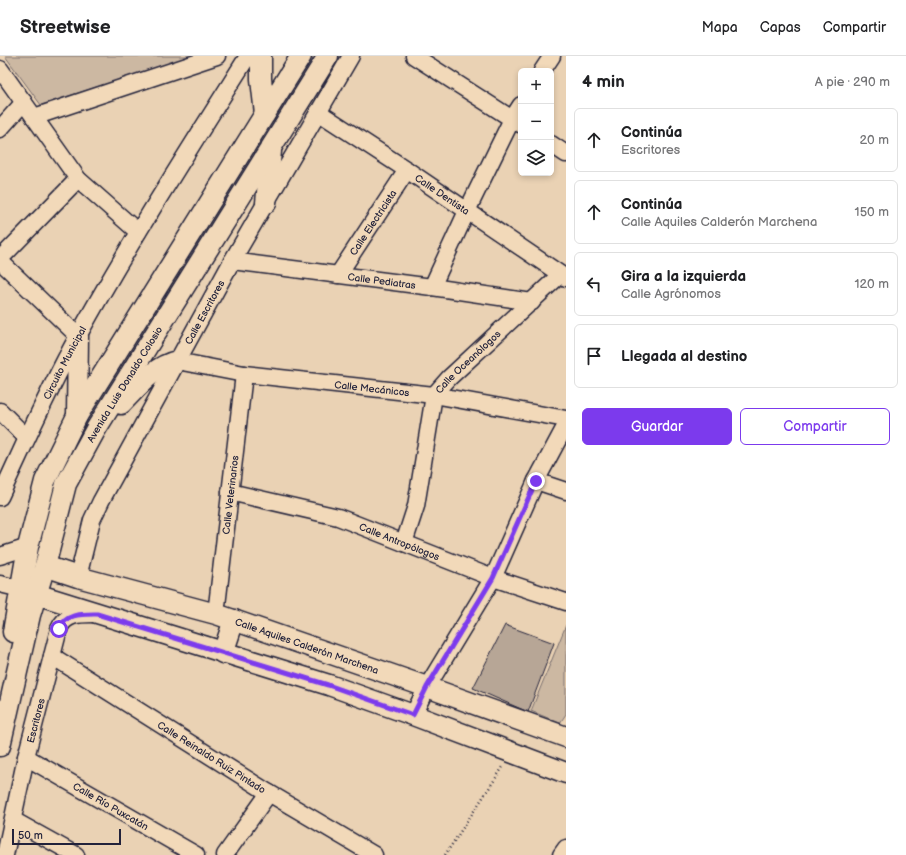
<!DOCTYPE html>
<html lang="es">
<meta charset="utf-8">
<style>
body{margin:0;font-family:"Balsamiq Sans",sans-serif;background:#f2f2f2;color:#202124}
.controls{position:absolute;right:12px;top:12px;display:grid;overflow:hidden;border-radius:6px;box-shadow:0 2px 6px #0003}
.controls button{width:36px;height:36px;display:grid;place-items:center;padding:0;border:0;border-bottom:1px solid #e0e0e0;background:#fff;color:#202124;font:20px sans-serif}
.scale{position:absolute;left:12px;bottom:10px;width:109px;box-sizing:border-box;padding-left:4px;border:2px solid #22223b;border-top:0;font-size:11px;line-height:14px;white-space:nowrap;color:#22223b;-webkit-text-stroke:3px #f2d9b9;paint-order:stroke}
.stop{position:absolute;width:12px;height:12px;margin:-9px;border:3px solid #7c3aed;border-radius:50%;background:#fff}
.stop.end{background:#7c3aed;border-color:#fff;box-shadow:0 1px 4px #0008}
.list{margin:0;padding:0;list-style:none}
h2{display:flex;justify-content:space-between;align-items:center;height:52px;margin:0;padding:0 16px;font-size:17px}
h2 small{font-size:13px;font-weight:400;color:#757577}
.list li{display:grid;grid-template-columns:26px 1fr auto;gap:12px;align-items:center;box-sizing:border-box;height:64px;margin:0 8px 8px;padding:0 8px;border:1px solid #e0e0e0;border-radius:6px}
.list b{display:block;font-size:15px;white-space:nowrap}
.list p{margin:0;font-size:13px;white-space:nowrap;color:#757577}
.list em{font-size:13px;font-style:normal;color:#757577}
.actions{display:flex;gap:8px;padding:12px 16px}
.actions a{flex:1;padding:9px 0;border:1px solid #7c3aed;border-radius:6px;text-align:center;font-size:14px;color:#7c3aed}
.actions .main{background:#7c3aed;color:#fff}
.icon{flex:none;width:22px;height:22px;fill:none;stroke:currentColor;stroke-width:2;stroke-linecap:round;stroke-linejoin:round}
.map{position:relative;flex:none;width:566px;height:799px;overflow:hidden}
header{display:flex;align-items:center;gap:24px;box-sizing:border-box;height:56px;padding:0 20px;background:#fff;border-bottom:1px solid #e0e0e0}
header strong{font-size:19px}
nav{display:flex;gap:22px;margin-inline-start:auto;font-size:14px}
main{display:flex}
aside{flex:1;background:#fff}
.map>svg:first-child{display:block}
.green{fill:#ccb8a2;stroke:#776d6e}
.building{fill:#b7a696;stroke:#22223b}
.lines{fill:none;stroke-linecap:round;stroke-linejoin:round}
.minor-casing{stroke:#22223b;stroke-width:19}
.major-casing{stroke:#22223b;stroke-width:23}
.path{stroke:#22223b;stroke-width:2.5;stroke-dasharray:1 3;stroke-linecap:butt}
.minor{stroke:#f2d9b9;stroke-width:16}
.major{stroke:#f2d9b9;stroke-width:20}
.route{stroke:#7c3aed;stroke-width:5}
.labels{text-anchor:middle;stroke-width:3;stroke-linejoin:round;paint-order:stroke}
.street-label{font-size:10px;fill:#22223b;stroke:#f2d9b9}
</style>
<header>
<strong>Streetwise</strong>
<nav><a>Mapa</a><a>Capas</a><a>Compartir</a></nav>
</header>
<main>
<div class="map">
<svg width="566" height="799" viewBox="0 0 566 799">
<rect width="100%" height="100%" fill="#ead2b4"/>
<filter id="ink" filterUnits="userSpaceOnUse"><feTurbulence type="fractalNoise" baseFrequency=".025" numOctaves="2"/><feDisplacementMap in="SourceGraphic" scale="8" xChannelSelector="R" yChannelSelector="G"/><feConvolveMatrix kernelMatrix="1 2 1 2 8 2 1 2 1" color-interpolation-filters="sRGB"/></filter>
<g filter="url(#ink)">
<!-- green -->
<g class="green">
<polygon points="5,0 192,0 41,49"/>
<polygon points="566,569 566,658 560,667 531,655"/>
</g>
<!-- building -->
<polygon class="building" points="505,569 554,587 528,656 473,632"/>
<g class="lines">
<!-- minor casing -->
<g class="minor-casing">
<g id="minor">
<polyline points="414,0 520,68"/>
<polyline points="0,13 78,123 138,176"/>
<polyline points="542,15 552,0"/>
<path id="s1" d="M318,56L407,114L566,222"/>
<polyline points="34,61 217,0"/>
<polyline points="0,73 24,46"/>
<polyline points="551,88 566,98"/>
<polyline points="0,203 78,123"/>
<polyline points="0,205 78,280"/>
<path id="s2" d="M232,205L432,231L532,246"/>
<path id="s3" d="M338,219L407,114"/>
<polyline points="432,231 467,155 512,63 521,49"/>
<path id="s4" d="M177,305L244,318L434,339L566,363"/>
<polyline points="0,355 27,382"/>
<polyline points="536,425 566,435"/>
<path id="s5" d="M230,436L338,461L493,522L566,546"/>
<path id="s6" d="M0,441C25,387 49,332 78,280C131,184 190,92 248,0"/>
<path id="s7" d="M404,487L416,450L434,339L449,322L560,219"/>
<polyline points="0,500 28,491"/>
<path id="s8" d="M78,521L92,464L101,445L232,205L351,0"/>
<polyline points="0,528 21,533"/>
<path id="s9" d="M216,558L244,318"/>
<path id="s10" d="M52,600L269,737L374,799"/>
<polyline points="413,659 427,631 493,522 536,425 566,369"/>
<path id="s11" d="M26,701L196,799"/>
<polyline points="13,764 76,799"/>
<path id="s12" d="M5,799L26,701L59,573C65,558 79,558 93,558"/>
<polyline points="225,799 269,737"/>
<polyline points="561,799 566,792"/>
</g>
</g>
<!-- major casing -->
<g class="major-casing">
<g id="major">
<polyline points="261,0 261,23 265,58"/>
<polyline points="266,147 271,95"/>
<path d="M121,348C137,332 154,310 177,305"/>
<polyline points="77,360 78,280"/>
<path id="s13" d="M45,510L78,521L216,558L427,631L566,681"/>
<polyline points="36,538 329,629 413,659 566,717"/>
<polyline points="13,576 28,491 45,425 77,360 301,0"/>
<polyline points="223,597 234,564"/>
<path id="s14" d="M0,690L30,559L45,510L66,428L96,373L328,0"/>
</g>
</g>
<!-- path -->
<polyline class="path" points="445,799 503,711"/>
<!-- minor -->
<use href="#minor" class="minor"/>
<!-- major -->
<use href="#major" class="major"/>
</g>
</g>
<g class="lines" filter="url(#ink)">
<!-- route -->
<path class="route" d="M59,573C66,557 82,558 97,558L328,629L413,659L427,631L493,522L536,425"/>
</g>
<g class="labels">
<!-- street labels -->
<g class="street-label">
<text dy="4" stroke="none"><textPath href="#s1" startOffset="149">Calle Dentista</textPath></text>
<text dy="4" stroke="none"><textPath href="#s3" startOffset="63">Calle Electricista</textPath></text>
<text dy="4" stroke="none"><textPath href="#s2" startOffset="151">Calle Pediatras</textPath></text>
<text dy="4" stroke="none"><textPath href="#s8" startOffset="295">Calle Escritores</textPath></text>
<text dy="4" stroke="none"><textPath href="#s7" startOffset="199">Calle Oceanólogos</textPath></text>
<text dy="4" stroke="none"><textPath href="#s6" startOffset="149">Circuito Municipal</textPath></text>
<text dy="4" stroke="none"><textPath href="#s14" startOffset="386">Avenida Luis Donaldo Colosio</textPath></text>
<text dy="4" stroke="none"><textPath href="#s4" startOffset="197">Calle Mecánicos</textPath></text>
<text dy="4" stroke="none"><textPath href="#s9" startOffset="120">Calle Veterinarios</textPath></text>
<text dy="4" stroke="none"><textPath href="#s5" startOffset="177">Calle Antropólogos</textPath></text>
<text dy="4" stroke="none"><textPath href="#s13" startOffset="274">Calle Aquiles Calderón Marchena</textPath></text>
<text dy="4" stroke="none"><textPath href="#s12" startOffset="138">Escritores</textPath></text>
<text dy="4" stroke="none"><textPath href="#s10" startOffset="189">Calle Reinaldo Ruiz Pintado</textPath></text>
<text dy="4" stroke="none"><textPath href="#s11" startOffset="98">Calle Río Puxcatán</textPath></text>
</g>
</g>
</svg>
<div class="controls">
<button>+</button>
<button>−</button>
<button><svg class="icon" aria-label="layers" viewBox="0 0 24 24"><path d="M12 4l9 5-9 5-9-5zM3 14l9 5 9-5"/></svg></button>
</div>
<div class="scale">50 m</div>
<div class="stop" style="left:59px;top:573px"></div>
<div class="stop end" style="left:536px;top:425px"></div>
</div>
<aside>
<h2>4 min<small>A pie · 290 m</small></h2>
<ul class="list">
<li><svg class="icon" aria-label="ahead" viewBox="0 0 24 24"><path d="M12 20V5M6 11l6-6 6 6"/></svg><div><b>Continúa</b><p>Escritores</p></div><em>20 m</em></li>
<li><svg class="icon" aria-label="ahead" viewBox="0 0 24 24"><path d="M12 20V5M6 11l6-6 6 6"/></svg><div><b>Continúa</b><p>Calle Aquiles Calderón Marchena</p></div><em>150 m</em></li>
<li><svg class="icon" aria-label="left" viewBox="0 0 24 24"><path d="M17 20v-9H6M10 6l-5 5 5 5"/></svg><div><b>Gira a la izquierda</b><p>Calle Agrónomos</p></div><em>120 m</em></li>
<li><svg class="icon" aria-label="arrive" viewBox="0 0 24 24"><path d="M6 21V4h12l-3 4 3 4H6"/></svg><div><b>Llegada al destino</b></div></li>
</ul>
<div class="actions"><a class="main">Guardar</a><a>Compartir</a></div>
</aside>
</main>
